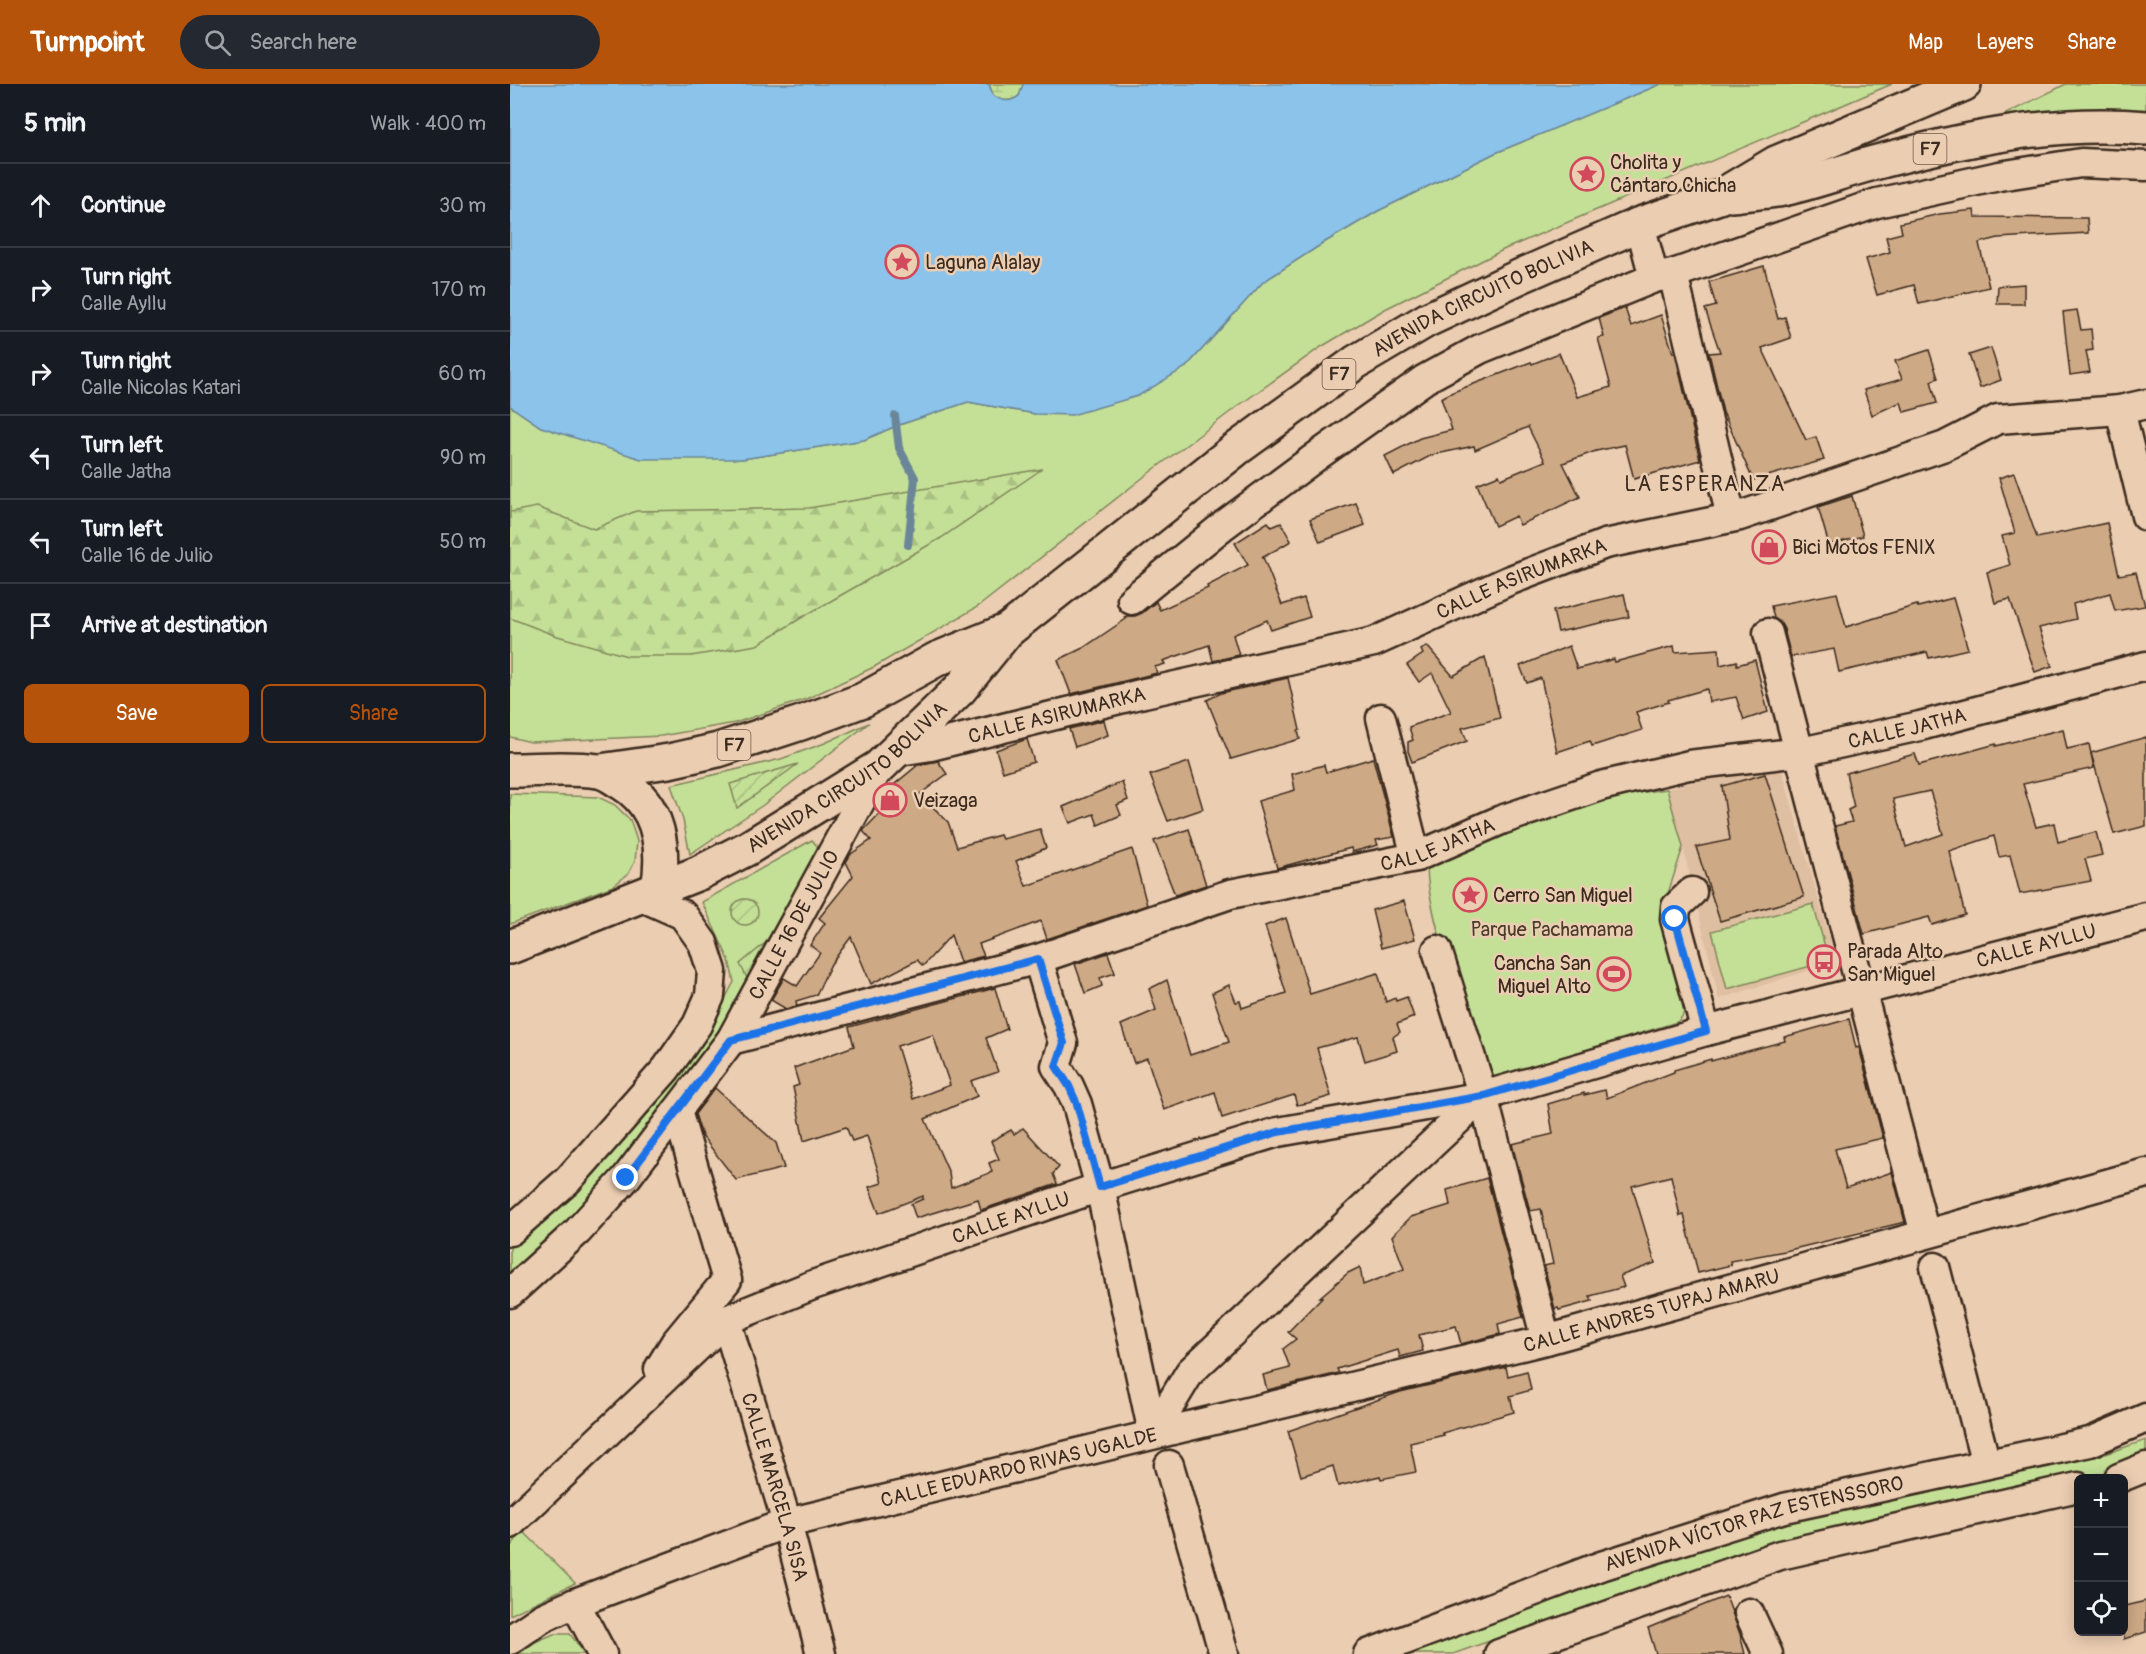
<!DOCTYPE html>
<meta charset="utf-8">
<style>
body{margin:0;font-family:Pangolin,sans-serif;background:#242831;color:#f1f3f6}
.controls{position:absolute;right:18px;bottom:18px;display:grid;overflow:hidden;border-radius:9px;box-shadow:0 3px 15px #0003}
.controls button{width:54px;height:54px;display:grid;place-items:center;padding:0;border:0;border-bottom:2px solid #363941;background:#171b24;color:#f1f3f6;font:30px sans-serif}
.stop{position:absolute;width:18px;height:18px;margin:-14px;border:4px solid #1a73e8;border-radius:50%;background:#fff}
.stop.end{background:#1a73e8;border-color:#fff;box-shadow:0 2px 6px #0008}
.list{margin:0;padding:0;list-style:none}
h2{display:flex;justify-content:space-between;align-items:center;height:78px;margin:0;padding:0 24px;font-size:26px}
h2 small{font-size:20px;font-weight:400;color:#9ea1a6}
.list li{display:grid;grid-template-columns:39px 1fr auto;gap:18px;align-items:center;box-sizing:border-box;height:84px;padding:0 24px;border-top:2px solid #363941}
.list b{display:block;font-size:22px;white-space:nowrap}
.list p{margin:0;font-size:20px;white-space:nowrap;color:#9ea1a6}
.list em{font-size:20px;font-style:normal;color:#9ea1a6}
.actions{display:flex;gap:12px;padding:18px 24px}
.actions a{flex:1;padding:14px 0;border:2px solid #b45309;border-radius:9px;text-align:center;font-size:21px;color:#b45309}
.actions .main{background:#b45309;color:#fff}
.icon{flex:none;width:33px;height:33px;fill:none;stroke:currentColor;stroke-width:2;stroke-linecap:round;stroke-linejoin:round}
.map{position:relative;flex:none;width:1636px;height:1570px;overflow:hidden}
header{display:flex;align-items:center;gap:36px;box-sizing:border-box;height:84px;padding:0 30px;background:#b45309;color:#fff}
header strong{font-size:28px}
nav{display:flex;gap:33px;margin-inline-start:auto;font-size:21px}
.search{width:420px;height:54px;background:#242831;display:flex;align-items:center;gap:15px;box-sizing:border-box;padding:0 21px;border-radius:33px;color:#9ea1a6;font-size:22px}
main{display:flex}
aside{flex:1;background:#171b24}
.map>svg:first-child{display:block}
.built{fill:#dfbfa1}
.green{fill:#c4e097;stroke:#80855a;stroke-width:1.5}
.forest{fill:url(#forest-firs);stroke:#80855a;stroke-width:1.5}
.wetland{fill:url(#wetland-marsh);stroke:#80855a;stroke-width:1.5}
.garden{fill:url(#garden-furrows);stroke:#80855a;stroke-width:1.5}
.water{fill:#8bc3ea;stroke:#6b8698;stroke-width:1.5}
.lines{fill:none;stroke-linecap:round;stroke-linejoin:round}
.stream{stroke:#6b8698;stroke-width:8}
.building{fill:#cea985;stroke:#3b2a1e;stroke-width:1.5;fill-rule:evenodd}
.minor-casing{stroke:#3b2a1e;stroke-width:33}
.highway-casing{stroke:#3b2a1e;stroke-width:38}
.minor{stroke:#ebcdb2;stroke-width:28}
.highway{stroke:#ebcdb2;stroke-width:33}
.route{stroke:#1a73e8;stroke-width:8}
.labels{text-anchor:middle;stroke-width:5;stroke-linejoin:round;paint-order:stroke}
.shield{fill:#ebcdb2;stroke:#705b4a;stroke-width:1.5}
.shield-label{font-size:18px;font-weight:bold;fill:#3b2a1e}
.poi-label{font-size:20px;fill:#3b2a1e;stroke:#ebcdb2;text-anchor:start}
.street-label{font-size:20px;fill:#3b2a1e;stroke:#ebcdb2}
.park-label{font-size:20px;fill:#493c2a;stroke:#ebcdb2}
.neighbourhood-label{font-size:21px;letter-spacing:1.5px;fill:#3b2a1e;stroke:#ebcdb2}
</style>
<header>
<strong>Turnpoint</strong>
<div class="search"><svg class="icon" aria-label="search" viewBox="0 0 24 24"><circle cx="10" cy="10" r="6"/><path d="M15 15l6 6"/></svg>Search here</div>
<nav><a>Map</a><a>Layers</a><a>Share</a></nav>
</header>
<main>
<aside>
<h2>5 min<small>Walk · 400 m</small></h2>
<ul class="list">
<li><svg class="icon" aria-label="ahead" viewBox="0 0 24 24"><path d="M12 20V5M6 11l6-6 6 6"/></svg><div><b>Continue</b></div><em>30 m</em></li>
<li><svg class="icon" aria-label="right" viewBox="0 0 24 24"><path d="M7 20v-9h11M14 6l5 5-5 5"/></svg><div><b>Turn right</b><p>Calle Ayllu</p></div><em>170 m</em></li>
<li><svg class="icon" aria-label="right" viewBox="0 0 24 24"><path d="M7 20v-9h11M14 6l5 5-5 5"/></svg><div><b>Turn right</b><p>Calle Nicolas Katari</p></div><em>60 m</em></li>
<li><svg class="icon" aria-label="left" viewBox="0 0 24 24"><path d="M17 20v-9H6M10 6l-5 5 5 5"/></svg><div><b>Turn left</b><p>Calle Jatha</p></div><em>90 m</em></li>
<li><svg class="icon" aria-label="left" viewBox="0 0 24 24"><path d="M17 20v-9H6M10 6l-5 5 5 5"/></svg><div><b>Turn left</b><p>Calle 16 de Julio</p></div><em>50 m</em></li>
<li><svg class="icon" aria-label="arrive" viewBox="0 0 24 24"><path d="M6 21V4h12l-3 4 3 4H6"/></svg><div><b>Arrive at destination</b></div></li>
</ul>
<div class="actions"><a class="main">Save</a><a>Share</a></div>
</aside>
<div class="map">
<svg width="1636" height="1570" viewBox="0 0 1636 1570">
<defs>
<pattern id="forest-firs" width="22" height="20" patternUnits="userSpaceOnUse" patternTransform="scale(1.5)"><rect width="22" height="20" fill="#c4e097"/><path d="M5 1l3.5 6h-7zM16 11l3.5 6h-7z" fill="#a9c082"/></pattern>
<pattern id="wetland-marsh" width="20" height="14" patternUnits="userSpaceOnUse" patternTransform="scale(1.5)"><rect width="20" height="14" fill="#c4e097"/><path d="M1 5h8M5 5V1M11 12h8M15 12V8" fill="none" stroke="#a9c082"/></pattern>
<pattern id="garden-furrows" width="10" height="10" patternUnits="userSpaceOnUse" patternTransform="scale(1.5)"><rect width="10" height="10" fill="#c4e097"/><path d="M-1 1l2-2M0 10L10 0M9 11l2-2" fill="none" stroke="#a9c082"/></pattern>
</defs>
<rect width="100%" height="100%" fill="#ebcdb2"/>
<filter id="ink" filterUnits="userSpaceOnUse"><feTurbulence type="fractalNoise" baseFrequency=".0167" numOctaves="2"/><feDisplacementMap in="SourceGraphic" scale="12" xChannelSelector="R" yChannelSelector="G"/><feConvolveMatrix kernelMatrix="1 2 1 2 8 2 1 2 1" color-interpolation-filters="sRGB"/></filter>
<g filter="url(#ink)">
<!-- built -->
<polygon class="built" points="1269,675 1326,878 1209,915 1173,763 1157,705"/>
<!-- green -->
<g class="green">
<polygon points="1151,0 1382,0 995,165 875,225 811,263 728,322 635,392 469,522 364,583 296,615 225,639 151,652 21,658 0,653 0,322 31,343 232,375 354,356 386,342 458,318 525,330 676,283 753,198 815,158 868,127 983,70"/>
<polygon points="1556,0 1636,0 1636,28 1480,38"/>
<polygon points="359,639 253,721 180,770 173,736 161,701 271,675 315,659"/>
<path d="M1157,705L1173,763L1150,834L1172,915C1174,925 1176,931 1167,938L973,997C963,965 907,798 919,778L1092,714Z"/>
<polygon points="0,710 88,713 105,721 120,736 127,757 125,777 118,790 103,802 0,840"/>
<polygon points="302,756 311,767 233,909 187,981 70,1130 0,1196 0,1161 201,941 224,898 219,876 192,818"/>
<polygon points="1303,820 1319,877 1217,905 1202,847"/>
<polygon points="1636,1356 1636,1374 1618,1385 1551,1396 1253,1464 1112,1510 943,1570 878,1570 1101,1491 1306,1429 1592,1371"/>
<polygon points="13,1447 65,1499 0,1531 0,1463"/>
<polygon points="44,1550 60,1550 75,1570 9,1570 25,1558"/>
</g>
<!-- forest -->
<polygon class="forest" points="532,385 431,454 291,534 247,561 181,572 117,572 44,551 0,534 0,428 27,423 84,445 126,427 299,424"/>
<!-- wetland -->
<path class="wetland" d="M479,0H513L514,1C511,17 495,21 483,11Z"/>
<!-- garden -->
<g class="garden">
<polygon points="288,680 227,724 220,700"/>
<circle cx="235" cy="828" r="13"/>
<polygon points="265,851 239,898 230,880"/>
</g>
<!-- water -->
<path class="water" d="M0,0H479L483,11C492,18 500,19 509,12L513,0H1151L983,70L868,127L815,158L753,198L676,283L628,312L562,331L525,330L458,318L386,342L354,356L232,375H131L31,343L0,322Z"/>
<g class="lines">
<!-- stream -->
<polyline class="stream" points="385,332 389,364 405,394 398,461"/>
</g>
<!-- building -->
<g class="building">
<polygon points="1464,126 1465,133 1577,134 1578,149 1488,154 1469,159 1479,203 1409,220 1404,201 1367,211 1356,175 1380,168 1376,153 1392,149 1390,139 1430,130"/>
<polygon points="1254,182 1268,235 1275,233 1281,254 1252,264 1296,356 1306,353 1314,376 1243,396 1213,328 1199,269 1210,268 1195,225 1206,222 1199,198"/>
<polygon points="1514,200 1514,220 1487,220 1488,202"/>
<polygon points="1115,224 1121,242 1151,231 1163,269 1165,269 1190,376 1124,395 1115,361 1086,367 1053,379 1070,413 1010,441 1006,432 985,442 967,400 989,391 991,395 1035,377 1018,343 965,366 964,362 922,371 884,391 875,372 910,354 942,346 931,314 943,308 1021,278 1022,280 1049,269 1067,313 1101,303 1088,254 1094,253 1089,234"/>
<polygon points="1567,226 1571,246 1581,245 1583,266 1576,267 1580,288 1560,291 1553,228"/>
<polygon points="1481,264 1491,296 1470,304 1459,271"/>
<polygon points="1419,266 1428,294 1421,297 1427,319 1394,328 1391,318 1362,331 1354,306 1392,295 1385,277"/>
<polygon points="1504,389 1527,454 1597,439 1609,491 1626,488 1635,522 1605,527 1600,509 1563,520 1566,535 1529,544 1542,582 1525,588 1500,515 1485,519 1477,488 1500,481 1492,452 1505,449 1489,394"/>
<polygon points="1342,412 1353,452 1319,461 1308,423"/>
<polygon points="846,419 855,441 810,458 800,435"/>
<polygon points="758,438 762,443 771,439 781,457 752,474 753,473 772,521 794,514 800,533 761,546 757,536 723,551 729,571 703,577 699,561 653,577 655,580 645,583 647,589 561,610 548,576 573,564 616,535 614,533 617,532 625,532 632,529 646,518 650,526 698,504 697,502 738,481 725,459"/>
<polygon points="1327,509 1336,543 1407,521 1408,523 1443,514 1458,565 1419,574 1417,568 1329,588 1324,565 1281,573 1274,545 1270,538 1264,534 1261,522"/>
<polygon points="1114,510 1119,533 1048,548 1043,527"/>
<polygon points="917,562 943,592 975,573 990,634 952,644 957,657 902,678 898,667 898,658 903,656 899,643 941,628 922,589 909,598 897,581 913,570 911,566"/>
<polygon points="1059,562 1067,585 1104,575 1105,578 1164,562 1165,568 1209,565 1210,581 1227,577 1227,581 1245,576 1258,628 1234,636 1226,613 1199,618 1197,605 1158,616 1159,618 1126,628 1132,646 1082,662 1080,657 1047,668 1031,594 1017,599 1010,582"/>
<polygon points="778,594 790,646 788,647 790,655 721,675 697,616 711,609"/>
<polygon points="594,636 598,651 565,663 559,645"/>
<path d="M1553,645L1557,665L1579,660L1584,684L1513,700L1526,743L1544,739L1548,758L1586,748L1592,771L1575,775L1581,797L1510,810L1500,771L1489,773L1484,752L1439,767L1455,831L1422,841L1419,833L1354,850L1325,742L1342,738L1338,726L1344,723L1336,689L1405,670L1409,681L1486,660V662ZM1420,707L1433,750L1396,763L1383,715Z"/>
<polygon points="1636,653 1636,742 1604,750 1581,669"/>
<polygon points="517,655 524,678 493,688 486,666"/>
<polygon points="863,674 884,753 866,756 868,761 842,768 841,764 767,784 748,717 785,706 782,690 814,681 816,688"/>
<polygon points="428,677 437,690 410,710 438,738 447,763 490,751 492,755 530,745 536,764 506,777 516,802 622,765 637,821 537,855 531,837 469,860 474,872 450,878 441,851 413,882 407,876 361,900 341,853 321,880 306,911 286,917 287,922 276,925 261,916 274,894 287,902 310,869 300,861 315,839 309,834 343,792 336,778 341,770 361,756 353,747 371,728 365,724 374,709 379,702 381,703 408,681"/>
<polygon points="679,678 693,725 658,737 640,691"/>
<polygon points="1255,690 1294,813 1210,837 1186,763 1220,756 1212,702"/>
<polygon points="612,698 618,716 607,721 611,731 588,741 584,730 560,739 553,723"/>
<polygon points="679,745 696,801 665,811 644,757"/>
<polygon points="894,817 905,855 871,864 862,826"/>
<polygon points="776,834 800,910 868,889 876,918 885,914 886,917 897,913 904,933 887,940 890,948 883,953 887,967 855,977 848,953 807,964 821,1012 798,1019 787,1021 784,1011 712,1034 705,1008 654,1026 637,974 624,979 611,941 646,926 639,905 657,896 680,971 719,958 702,909 719,901 726,918 730,917 732,924 776,909 755,842"/>
<polygon points="598,869 605,889 590,894 592,902 575,909 565,880"/>
<path d="M485,904L497,945L476,954L488,988L461,997L467,1012L415,1035L439,1089L441,1104L482,1088L479,1079L489,1075L481,1057L501,1046L504,1050L513,1044L549,1083L543,1090L547,1100L471,1126L468,1115L406,1134L401,1120L413,1115V1112L369,1129L359,1103L372,1099L357,1052L342,1057L336,1043L294,1057L283,1003L289,1001L284,984L344,962L339,943ZM423,951L440,1001L403,1015L387,962Z"/>
<polygon points="1339,935 1346,964 1349,963 1373,1054 1325,1065 1336,1104 1382,1088 1395,1138 1275,1167 1220,1177 1221,1181 1188,1189 1174,1131 1170,1132 1161,1092 1122,1102 1145,1179 1110,1192 1114,1203 1080,1212 1082,1217 1049,1226 1048,1224 1045,1225 1034,1182 1043,1180 1031,1125 1020,1127 1002,1060 1043,1050 1038,1020 1074,1009 1074,1011 1095,1006 1097,1014 1164,988 1164,986 1201,975 1201,977 1275,957 1274,953"/>
<polygon points="205,1004 266,1059 274,1084 226,1096 192,1052 185,1030"/>
<polygon points="977,1094 1013,1233 988,1240 990,1250 951,1260 946,1242 909,1251 913,1267 890,1273 888,1266 827,1285 829,1289 757,1306 753,1291 780,1284 773,1265 786,1255 778,1248 812,1213 810,1213 838,1189 850,1183 853,1201 894,1185 882,1152 901,1133 940,1121 937,1106"/>
<polygon points="996,1283 998,1292 1017,1287 1021,1306 1000,1312 1004,1328 932,1349 934,1351 900,1359 906,1388 871,1395 870,1392 828,1402 823,1382 791,1392 778,1347 890,1308"/>
<polygon points="1216,1512 1230,1550 1235,1570 1146,1570 1138,1544"/>
<polygon points="1636,1517 1636,1548 1614,1555 1614,1522"/>
</g>
<g class="lines">
<!-- minor casing -->
<g class="minor-casing">
<g id="minor">
<polyline points="1130,140 1144,194"/>
<polyline points="1163,190 1221,433"/>
<polyline points="1610,326 1636,432"/>
<polyline points="622,516 714,441 807,372 915,295 970,265 1144,194 1163,190 1367,119 1489,92 1571,79 1636,82"/>
<polyline points="1258,549 1415,1150"/>
<polyline points="871,634 906,773"/>
<path id="s1" d="M383,668L421,662L634,609L864,558L998,497L1095,460L1230,432L1435,362L1488,335L1610,326L1636,320"/>
<polyline points="1182,808 1166,823 1165,835 1196,947"/>
<polyline points="927,866 973,1012 1036,1256"/>
<polyline points="528,875 553,959 546,982 559,1002 567,1020 590,1103 643,1349"/>
<path id="s2" d="M221,956L528,875L720,810L906,773L991,736L1091,702L1179,681L1291,668L1410,642L1636,582"/>
<polyline points="0,1147 58,1096 156,985 187,941 200,912 202,887 193,859 173,831 130,812"/>
<polyline points="1425,1183 1476,1380"/>
<path id="s3" d="M0,1209L68,1147L116,1094L221,956L369,683"/>
<path id="s4" d="M216,1236L277,1439L311,1570"/>
<polyline points="149,1285 165,1259 217,1196 167,1027"/>
<polyline points="643,1349 680,1288 973,1012"/>
<polyline points="659,1381 714,1570"/>
<polyline points="1609,1394 1636,1383"/>
<path id="s5" d="M0,1440L216,1236L303,1201L590,1103L768,1048L973,1012L1196,947L1636,833"/>
<polyline points="65,1519 92,1570"/>
<polyline points="1239,1529 1258,1570"/>
<path id="s6" d="M0,1556L32,1534L65,1519L277,1439L1036,1256L1636,1089"/>
<path id="s7" d="M858,1570L1091,1482L1274,1424L1580,1358L1636,1334"/>
<polyline points="989,1570 1270,1471 1568,1403"/>
</g>
</g>
<!-- highway casing -->
<g class="highway-casing">
<g id="highway">
<path d="M1222,111C1237,109 1253,108 1268,106C1299,100 1330,88 1360,80C1449,56 1544,35 1636,44"/>
<path d="M0,686C27,686 62,683 88,687C96,688 105,695 112,699C150,722 155,765 148,805"/>
<polyline points="90,687 159,677 208,666 291,639 353,616 427,575 496,547"/>
<path id="s8" d="M0,863L189,789L238,764L369,683L450,605L497,547L725,366L846,278L917,236L1013,191L1130,140L1209,113L1266,79L1454,0"/>
</g>
</g>
<!-- minor -->
<use href="#minor" class="minor"/>
<!-- highway -->
<use href="#highway" class="highway"/>
</g>
</g>
<g class="lines" filter="url(#ink)">
<!-- route -->
<polyline class="route" points="116,1094 221,956 528,875 554,959 546,982 559,1002 567,1020 590,1103 768,1048 973,1012 1196,947 1165,835"/>
</g>
<!-- icons -->
<defs>
<g id="sight-ring" transform="scale(1.725)"><circle r="9.5" fill="#ebcdb2" stroke="#d1495b" stroke-width="1.5"/><path d="M0-6L1.8-2.2L6-1.7L2.9 1.2L3.7 5.4L0 3.3L-3.7 5.4L-2.9 1.2L-6-1.7L-1.8-2.2Z" fill="#d1495b"/></g>
<g id="shop-ring" transform="scale(1.725)"><circle r="9.5" fill="#ebcdb2" stroke="#d1495b" stroke-width="1.5"/><path d="M-5-2.5h2.3a2.7 3.5 0 0 1 5.4 0H5L5.5 6h-11ZM-1.5-2.5h3a1.5 2.3 0 0 0-3 0Z" fill="#d1495b"/></g>
<g id="bus-ring" transform="scale(1.725)"><circle r="9.5" fill="#ebcdb2" stroke="#d1495b" stroke-width="1.5"/><path d="M-5-6H5V4H4V6H2V4H-2V6H-4V4H-5ZM-3.5-4V0h7V-4ZM-3.5 1.2v1.5H-2V1.2ZM2 1.2v1.5H3.5V1.2Z" fill="#d1495b"/></g>
<g id="stadium-ring" transform="scale(1.725)"><circle r="9.5" fill="#ebcdb2" stroke="#d1495b" stroke-width="1.5"/><path d="M0-5a6.5 5 0 1 0 0 10a6.5 5 0 1 0 0-10ZM-3.5-1.8h7v3.6h-7Z" fill="#d1495b"/></g>
</defs>
<g fill-rule="evenodd">
<use href="#sight-ring" x="1077" y="90"/>
<use href="#sight-ring" x="392" y="178"/>
<use href="#shop-ring" x="1259" y="463"/>
<use href="#shop-ring" x="380" y="716"/>
<use href="#sight-ring" x="960" y="811"/>
<use href="#bus-ring" x="1314" y="878"/>
<use href="#stadium-ring" x="1104" y="890"/>
</g>
<g class="labels">
<!-- shield labels -->
<g class="shield">
<rect x="1403.5" y="50" width="33" height="30" rx="4.5"/>
<rect x="812.5" y="275" width="33" height="30" rx="4.5"/>
<rect x="207.5" y="646" width="33" height="30" rx="4.5"/>
</g>
<g class="shield-label">
<text x="1420" y="71">F7</text>
<text x="829" y="296">F7</text>
<text x="224" y="667">F7</text>
</g>
<!-- poi labels -->
<g class="poi-label">
<text x="1100" y="85">Cholita y<tspan x="1100" dy="23">Cántaro Chicha</tspan></text>
<text x="415" y="185">Laguna Alalay</text>
<text x="1282" y="470">Bici Motos FENIX</text>
<text x="403" y="723">Veizaga</text>
<text x="983" y="818">Cerro San Miguel</text>
<text x="1337" y="874">Parada Alto<tspan x="1337" dy="23">San Miguel</tspan></text>
<text x="1081" y="886" text-anchor="end">Cancha San<tspan x="1081" dy="23">Miguel Alto</tspan></text>
</g>
<!-- street labels -->
<g class="street-label">
<text dy="7" stroke="none"><textPath href="#s8" startOffset="1182">AVENIDA CIRCUITO BOLIVIA</textPath></text>
<text dy="7" stroke="none"><textPath href="#s1" startOffset="654">CALLE ASIRUMARKA</textPath></text>
<text dy="7" stroke="none"><textPath href="#s1" startOffset="168">CALLE ASIRUMARKA</textPath></text>
<text dy="7" stroke="none"><textPath href="#s2" startOffset="1220">CALLE JATHA</textPath></text>
<text dy="7" stroke="none"><textPath href="#s8" startOffset="380">AVENIDA CIRCUITO BOLIVIA</textPath></text>
<text dy="7" stroke="none"><textPath href="#s2" startOffset="734">CALLE JATHA</textPath></text>
<text dy="7" stroke="none"><textPath href="#s3" startOffset="468">CALLE 16 DE JULIO</textPath></text>
<text dy="7" stroke="none"><textPath href="#s5" startOffset="1662">CALLE AYLLU</textPath></text>
<text dy="7" stroke="none"><textPath href="#s5" startOffset="600">CALLE AYLLU</textPath></text>
<text dy="7" stroke="none"><textPath href="#s6" startOffset="1192">CALLE ANDRES TUPAJ AMARU</textPath></text>
<text dy="7" stroke="none"><textPath href="#s6" startOffset="540">CALLE EDUARDO RIVAS UGALDE</textPath></text>
<text dy="7" stroke="none"><textPath href="#s4" startOffset="174">CALLE MARCELA SISA</textPath></text>
<text dy="7" stroke="none"><textPath href="#s7" startOffset="408">AVENIDA VÍCTOR PAZ ESTENSSORO</textPath></text>
</g>
<!-- park labels -->
<g class="park-label">
<text x="1042" y="852">Parque Pachamama</text>
</g>
<!-- neighbourhood labels -->
<g class="neighbourhood-label">
<text x="1195" y="407">LA ESPERANZA</text>
</g>
</g>
</svg>
<div class="controls">
<button>+</button>
<button>−</button>
<button><svg class="icon" aria-label="locate" viewBox="0 0 24 24"><circle cx="12" cy="12" r="6"/><path d="M12 2v4M12 18v4M2 12h4M18 12h4"/></svg></button>
</div>
<div class="stop" style="left:1165px;top:835px"></div>
<div class="stop end" style="left:116px;top:1094px"></div>
</div>
</main>
